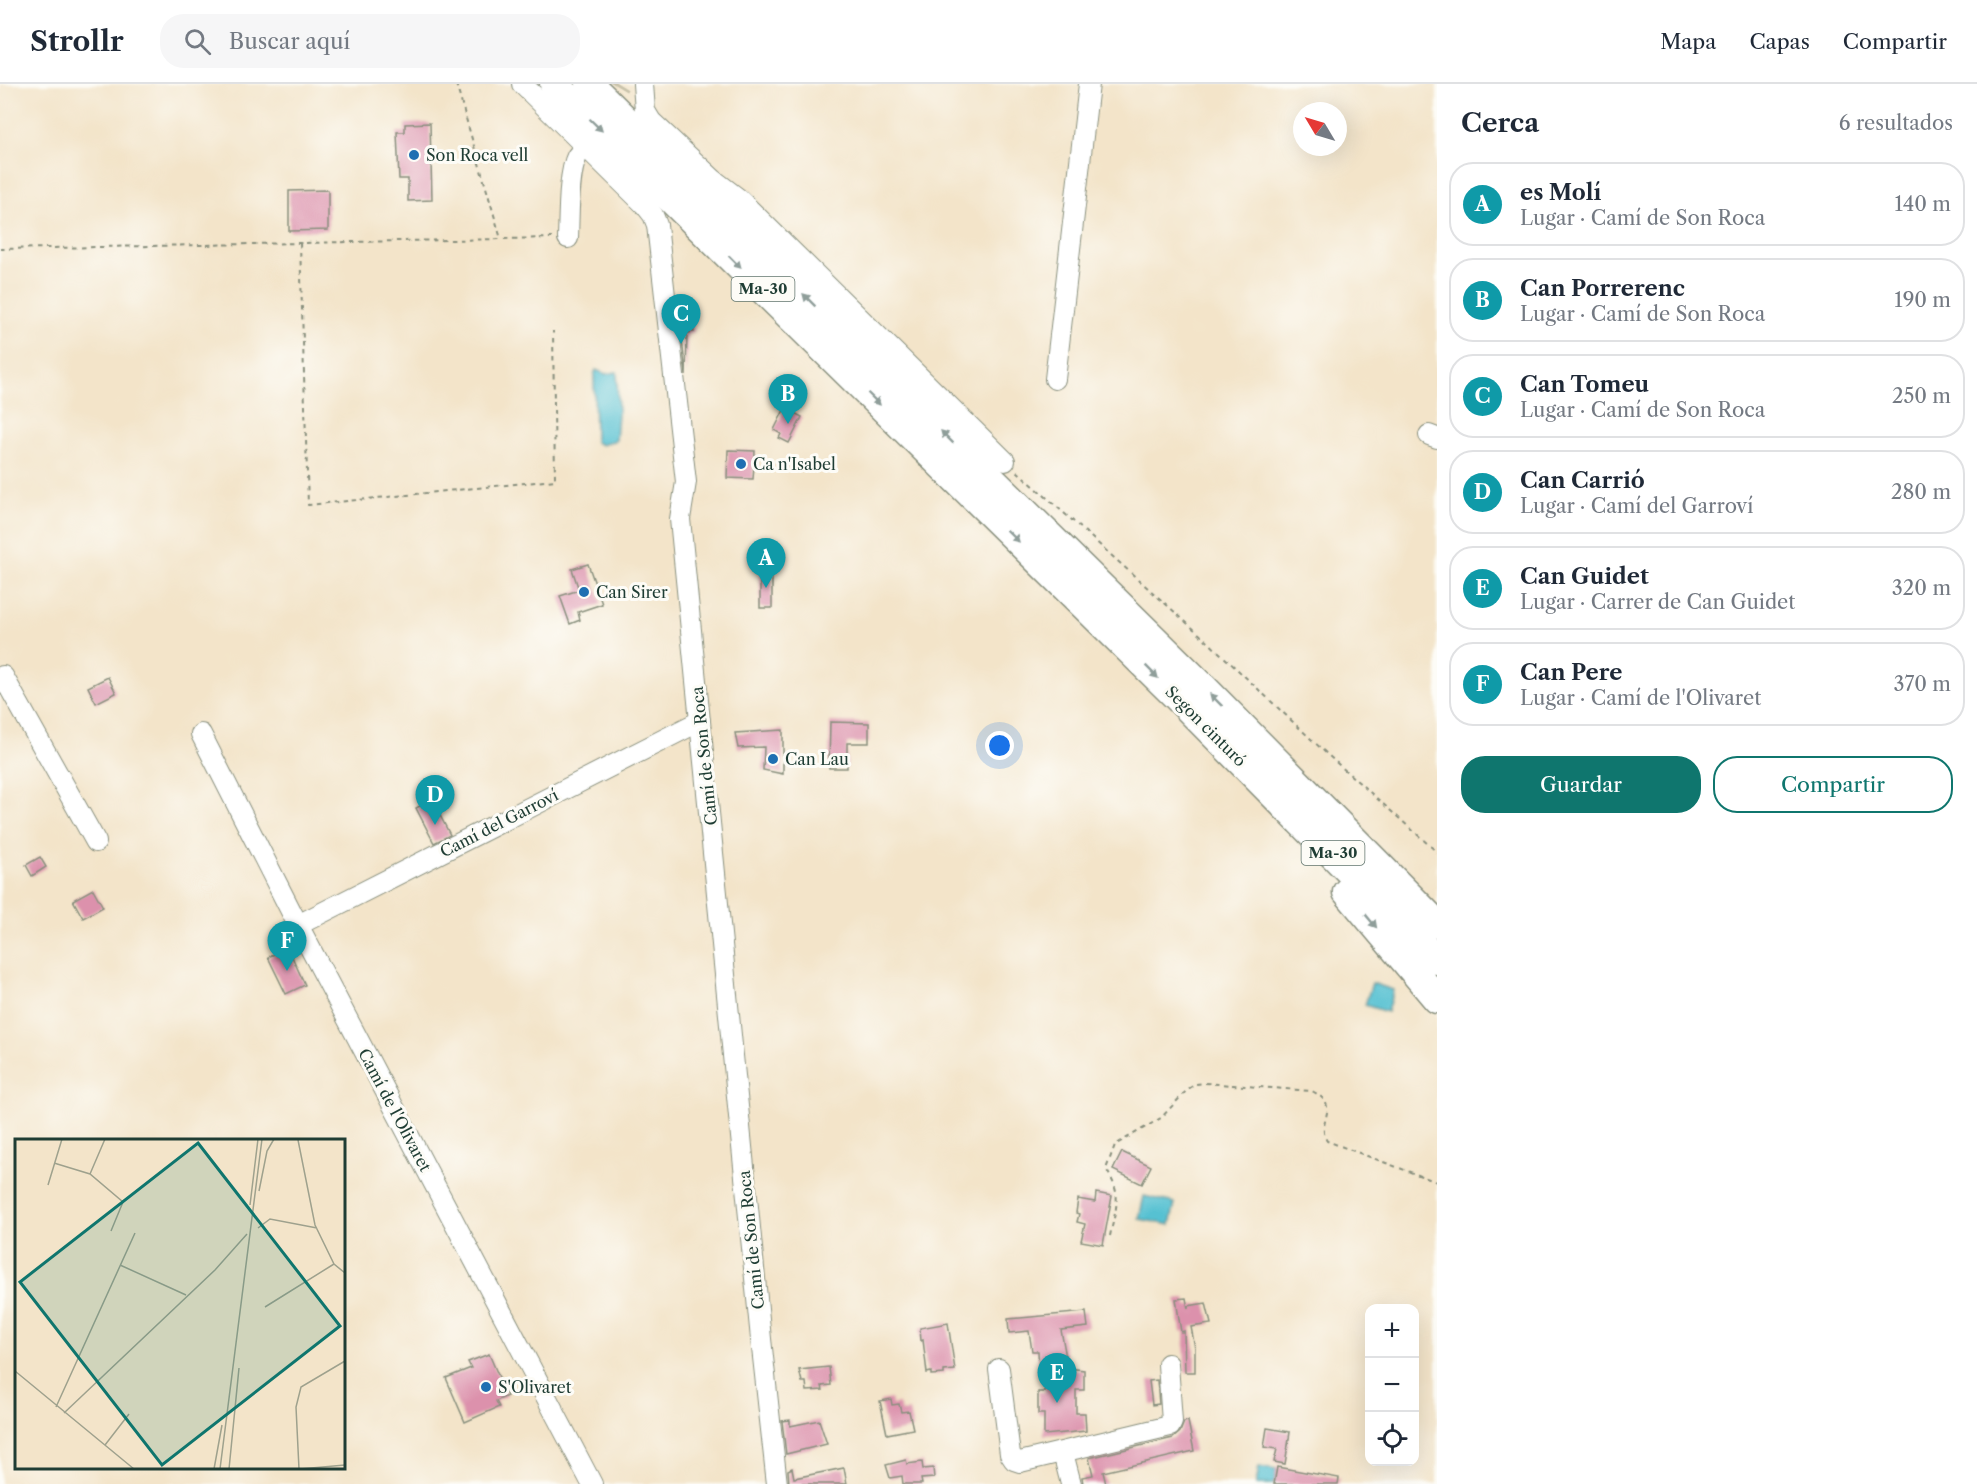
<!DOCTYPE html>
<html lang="es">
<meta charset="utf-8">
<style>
body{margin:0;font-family:"Libre Caslon Text",serif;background:#f6f6f7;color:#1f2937}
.controls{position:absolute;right:18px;bottom:18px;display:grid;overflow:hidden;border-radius:12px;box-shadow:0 6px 24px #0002}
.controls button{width:54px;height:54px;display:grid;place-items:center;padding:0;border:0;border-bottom:2px solid #e0e1e3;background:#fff;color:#1f2937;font:30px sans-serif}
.compass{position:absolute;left:1293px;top:18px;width:54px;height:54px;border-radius:50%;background:#fff;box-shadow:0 6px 24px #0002;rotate:308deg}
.you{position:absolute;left:1000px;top:662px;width:21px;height:21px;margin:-15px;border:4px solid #fff;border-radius:50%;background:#1a73e8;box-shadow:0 0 0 9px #1a73e833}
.badge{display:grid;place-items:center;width:39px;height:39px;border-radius:50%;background:#0f766e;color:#fff;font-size:20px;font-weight:700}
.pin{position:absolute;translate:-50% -50px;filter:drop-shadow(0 2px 3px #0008)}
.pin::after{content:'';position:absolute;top:32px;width:21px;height:18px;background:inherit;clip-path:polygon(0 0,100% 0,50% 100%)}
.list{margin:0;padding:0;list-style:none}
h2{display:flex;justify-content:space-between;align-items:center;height:78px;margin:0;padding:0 24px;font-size:26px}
h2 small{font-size:20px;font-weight:400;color:#747a83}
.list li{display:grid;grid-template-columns:39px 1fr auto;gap:18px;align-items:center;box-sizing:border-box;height:84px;margin:0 12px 12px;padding:0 12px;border:2px solid #e0e1e3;border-radius:24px}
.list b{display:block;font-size:22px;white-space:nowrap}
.list p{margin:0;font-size:20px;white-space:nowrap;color:#747a83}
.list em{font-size:20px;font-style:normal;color:#747a83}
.actions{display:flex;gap:12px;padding:18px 24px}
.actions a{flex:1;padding:14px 0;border:2px solid #0f766e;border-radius:24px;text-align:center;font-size:21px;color:#0f766e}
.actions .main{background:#0f766e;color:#fff}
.icon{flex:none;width:33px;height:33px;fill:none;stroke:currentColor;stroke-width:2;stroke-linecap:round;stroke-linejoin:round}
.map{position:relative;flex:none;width:1437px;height:1400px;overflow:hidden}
header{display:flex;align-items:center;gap:36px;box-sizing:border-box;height:84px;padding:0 30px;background:#fff;border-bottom:2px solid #e0e1e3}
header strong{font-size:28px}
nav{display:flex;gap:33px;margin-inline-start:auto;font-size:21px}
.search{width:420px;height:54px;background:#f6f6f7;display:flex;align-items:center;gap:15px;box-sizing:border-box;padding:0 21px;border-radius:24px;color:#747a83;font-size:22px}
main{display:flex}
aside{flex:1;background:#fff}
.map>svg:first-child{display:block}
.water{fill:#57c1d2;stroke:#3b7f83;stroke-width:1.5}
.building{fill:#dc91ac}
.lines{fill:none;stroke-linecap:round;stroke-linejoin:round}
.minor-tunnel{stroke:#c9c3ab;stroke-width:20;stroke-dasharray:20 10;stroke-linecap:butt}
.minor-casing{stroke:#89907e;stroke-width:22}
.highway-casing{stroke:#89907e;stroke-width:31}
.path{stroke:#89907e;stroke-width:2;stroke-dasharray:4.5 4.5;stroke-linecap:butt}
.minor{stroke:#fff;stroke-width:20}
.highway{stroke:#fff;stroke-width:28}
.oneway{fill:#8f9e9a}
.poi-dot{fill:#1f6fb2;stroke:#fdfcf7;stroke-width:2}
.labels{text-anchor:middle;stroke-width:6;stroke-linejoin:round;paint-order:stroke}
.shield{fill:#fdfcf7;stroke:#62766e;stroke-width:1.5}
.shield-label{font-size:15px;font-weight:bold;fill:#1f3d34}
.poi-label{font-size:16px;fill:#1f3d34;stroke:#fdfcf7;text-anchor:start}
.street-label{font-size:16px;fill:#1f3d34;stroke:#fdfcf7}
.inset-road{fill:none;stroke:#9ea18d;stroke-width:1.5}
.view{fill:#0f766e;fill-opacity:0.15;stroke:#0f766e;stroke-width:3}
.inset-edge{fill:none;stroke:#1f3d34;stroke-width:3}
</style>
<header>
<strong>Strollr</strong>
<div class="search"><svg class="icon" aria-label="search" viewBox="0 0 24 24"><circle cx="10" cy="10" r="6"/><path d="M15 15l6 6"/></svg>Buscar aquí</div>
<nav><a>Mapa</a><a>Capas</a><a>Compartir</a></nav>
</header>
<main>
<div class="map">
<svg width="1437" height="1400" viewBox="0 0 1437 1400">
<rect width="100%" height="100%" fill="#fdfcf7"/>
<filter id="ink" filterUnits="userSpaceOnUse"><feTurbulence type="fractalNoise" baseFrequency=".0167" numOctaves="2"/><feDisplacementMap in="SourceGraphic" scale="12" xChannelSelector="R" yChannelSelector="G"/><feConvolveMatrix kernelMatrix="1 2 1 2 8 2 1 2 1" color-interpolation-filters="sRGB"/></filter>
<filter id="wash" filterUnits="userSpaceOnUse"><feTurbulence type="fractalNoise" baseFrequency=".008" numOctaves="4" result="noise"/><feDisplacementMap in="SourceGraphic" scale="24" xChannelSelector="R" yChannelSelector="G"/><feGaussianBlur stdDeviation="1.35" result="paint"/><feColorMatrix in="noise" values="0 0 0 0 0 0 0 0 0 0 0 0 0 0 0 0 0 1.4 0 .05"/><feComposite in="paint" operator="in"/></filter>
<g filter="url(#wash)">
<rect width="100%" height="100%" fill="#f3e4c9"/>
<!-- water -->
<g class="water">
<polygon points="596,286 606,290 617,288 618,330 616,356 602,361 595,358 594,291"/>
<polygon points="1372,899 1393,906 1387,928 1365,921"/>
<polygon points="1144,1112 1175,1119 1170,1141 1139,1135"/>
<polygon points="1259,1383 1277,1386 1274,1400 1256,1400"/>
</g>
<g id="blocks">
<!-- building -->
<g class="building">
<polygon points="430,39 432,116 408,117 408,95 399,95 397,48 405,48 405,40"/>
<polygon points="328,106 328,146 289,147 289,107"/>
<polygon points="679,228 691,230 694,248 687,249 686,291"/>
<polygon points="785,324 802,333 789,359 779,354 781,350 774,346"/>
<polygon points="728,366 755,367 753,395 727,394"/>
<rect x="760" y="474" width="12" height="50"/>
<polygon points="588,480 602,520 578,528 580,536 570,540 560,512 579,506 572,485"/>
<polygon points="108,593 116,609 96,619 88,603"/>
<polygon points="830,638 869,639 869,659 847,659 847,684 829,684"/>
<polygon points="783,646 783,690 763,686 764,663 738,664 735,649"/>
<polygon points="429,710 450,751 434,759 416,724 422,721 419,715"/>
<polygon points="40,773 46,783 32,792 26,781"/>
<polygon points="93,805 103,823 83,834 73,816"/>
<polygon points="288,864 305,901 286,910 268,873"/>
<polygon points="1122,1068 1151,1082 1142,1100 1113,1086"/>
<polygon points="1096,1109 1112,1112 1103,1161 1081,1157 1085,1140 1077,1138 1079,1130 1076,1129 1078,1115 1095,1118"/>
<polygon points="1186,1214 1188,1225 1188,1222 1206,1219 1211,1240 1191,1243 1195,1264 1195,1288 1185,1288 1184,1247 1181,1248 1176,1215"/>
<polygon points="1086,1228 1088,1243 1061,1246 1068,1284 1084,1286 1084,1306 1076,1306 1076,1329 1085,1329 1086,1347 1044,1351 1044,1330 1038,1330 1038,1308 1045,1308 1044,1287 1039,1287 1038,1267 1032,1267 1029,1247 1009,1249 1008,1235"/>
<polygon points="948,1239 955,1286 944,1287 944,1290 931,1291 931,1288 927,1289 923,1256 921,1257 920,1244"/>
<polygon points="489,1270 507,1312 496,1317 499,1323 465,1338 446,1294 471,1284 468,1278"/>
<polygon points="829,1283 831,1301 822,1302 823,1306 807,1307 806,1298 802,1298 799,1286"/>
<polygon points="1157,1296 1159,1320 1152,1321 1149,1297"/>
<polygon points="891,1315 892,1321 899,1320 901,1328 909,1327 913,1345 887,1350 880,1317"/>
<polygon points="790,1336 790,1342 819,1336 827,1360 786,1370 782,1337"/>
<polygon points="1188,1337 1194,1367 1103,1388 1106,1400 1083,1400 1082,1393 1093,1391 1089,1374 1173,1354 1180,1348 1184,1338"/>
<polygon points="1267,1344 1290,1348 1285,1380 1274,1378 1277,1365 1264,1363"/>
<polygon points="906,1376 907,1380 922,1378 923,1385 933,1384 934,1394 921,1395 922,1400 903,1400 902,1392 890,1394 886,1381"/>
<polygon points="1277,1383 1339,1394 1338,1400 1274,1400"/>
<polygon points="792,1384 794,1394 844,1384 847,1400 789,1400 788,1386"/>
</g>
</g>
</g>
<g filter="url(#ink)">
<use href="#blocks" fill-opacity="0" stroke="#89907e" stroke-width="1.5"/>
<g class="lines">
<!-- minor-tunnel -->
<polyline class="minor-tunnel" points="602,28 619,0"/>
<!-- minor casing -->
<g class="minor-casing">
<g id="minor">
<polyline points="522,0 646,122 653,131 657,141 686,398 680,435 761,1255 777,1400"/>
<polyline points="643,0 645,27 651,37 714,96 739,115 1005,377"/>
<path d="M568,154C569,133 568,90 577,72"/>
<polyline points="1055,295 1089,0"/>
<polyline points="1429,351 1437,354"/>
<polyline points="0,593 3,592 96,758"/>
<polyline points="201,650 298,841 592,1400"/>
<polyline points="298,841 700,637"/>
<polyline points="999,1285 1010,1370 1014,1376 1020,1378 1170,1342 1172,1338 1168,1280"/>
<polyline points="1063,1369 1071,1400"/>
</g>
</g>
<!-- highway casing -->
<g class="highway-casing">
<g id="highway">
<polyline points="554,0 1175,611 1437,876"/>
<polyline points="589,0 1203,603 1437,840"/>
<polyline points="1347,808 1437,915"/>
</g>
</g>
<!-- path -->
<g class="path">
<polyline points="456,0 501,155"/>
<polyline points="300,159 308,421 555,396 553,247"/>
<polyline points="0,165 552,154"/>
<polyline points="1017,387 1205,555 1328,671 1437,768"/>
<path d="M1110,1152C1116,1122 1123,1112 1106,1085L1115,1061L1161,1034L1188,1005L1196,1000L1205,999L1312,1007C1343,1023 1315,1037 1327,1057L1437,1098"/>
</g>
<!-- minor -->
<use href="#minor" class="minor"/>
<!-- highway -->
<use href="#highway" class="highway"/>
</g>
<!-- one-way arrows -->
<defs><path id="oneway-solid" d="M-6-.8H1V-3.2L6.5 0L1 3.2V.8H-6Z" transform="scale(1.5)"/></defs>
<g class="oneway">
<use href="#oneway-solid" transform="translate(596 41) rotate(44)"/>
<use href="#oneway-solid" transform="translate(735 178) rotate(45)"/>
<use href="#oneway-solid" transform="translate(809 216) rotate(-135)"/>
<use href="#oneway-solid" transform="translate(874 315) rotate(44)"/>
<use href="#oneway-solid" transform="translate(947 353) rotate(-135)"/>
<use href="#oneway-solid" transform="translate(1013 452) rotate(44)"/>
<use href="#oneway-solid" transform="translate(1152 588) rotate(45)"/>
<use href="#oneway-solid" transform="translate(1216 616) rotate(-135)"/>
<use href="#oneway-solid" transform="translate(1371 837) rotate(50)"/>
</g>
</g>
<!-- markers -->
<g class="poi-dot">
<circle cx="414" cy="71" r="6"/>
<circle cx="741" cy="380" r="6"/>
<circle cx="584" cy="508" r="6"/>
<circle cx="773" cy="675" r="6"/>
<circle cx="486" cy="1303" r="6"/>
</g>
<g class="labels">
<!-- shield labels -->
<g class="shield">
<rect x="731.5" y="193" width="63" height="24" rx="4.5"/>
<rect x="1301.5" y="757" width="63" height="24" rx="4.5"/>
</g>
<g class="shield-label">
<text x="763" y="210">Ma-30</text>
<text x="1333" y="774">Ma-30</text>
</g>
<!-- poi labels -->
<g class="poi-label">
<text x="426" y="77">Son Roca vell</text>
<text x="753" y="386">Ca n'Isabel</text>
<text x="596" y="514">Can Sirer</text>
<text x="785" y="681">Can Lau</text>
<text x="498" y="1309">S'Olivaret</text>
</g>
<!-- street labels -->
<g class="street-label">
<text transform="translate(1206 642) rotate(45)" y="6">Segon cinturó</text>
<text transform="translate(704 672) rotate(-96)" y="6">Camí de Son Roca</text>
<text transform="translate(499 739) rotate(-27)" y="6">Camí del Garroví</text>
<text transform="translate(395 1026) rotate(62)" y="6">Camí de l'Olivaret</text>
<text transform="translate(751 1156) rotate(-96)" y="6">Camí de Son Roca</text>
</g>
</g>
<!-- overview -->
<g transform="translate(15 1055)">
<rect width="330" height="330" fill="#f3e4c9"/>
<path class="inset-road" d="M283,1L300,86L319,125L330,134M39,24L75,35L108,63L96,92M75,35L90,0M33,46L47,0M244,52L252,12L259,0M235,66L243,0M243,89L255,80L302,89M105,126L171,156M250,168L319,125M0,232L119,330M41,268L120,94M49,274L200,131L232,95M90,306L114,275M199,330L207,286M205,330L247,0M214,330L224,229M284,330L281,268L286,248L330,222M285,330L330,326"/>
<path class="view" d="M183,4L325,187L147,326L5,143Z"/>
<rect width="330" height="330" class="inset-edge"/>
</g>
</svg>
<div class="controls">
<button>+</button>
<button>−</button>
<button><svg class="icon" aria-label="locate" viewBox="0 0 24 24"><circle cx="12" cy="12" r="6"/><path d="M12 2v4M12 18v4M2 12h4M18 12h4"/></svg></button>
</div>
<svg class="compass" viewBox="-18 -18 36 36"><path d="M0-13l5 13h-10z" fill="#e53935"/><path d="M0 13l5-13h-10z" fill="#747a83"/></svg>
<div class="you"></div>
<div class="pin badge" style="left:766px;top:504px;background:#0f9aa8">A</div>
<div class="pin badge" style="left:788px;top:340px;background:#0f9aa8">B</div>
<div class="pin badge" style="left:681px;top:260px;background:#0f9aa8">C</div>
<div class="pin badge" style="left:435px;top:741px;background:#0f9aa8">D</div>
<div class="pin badge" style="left:1057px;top:1319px;background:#0f9aa8">E</div>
<div class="pin badge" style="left:287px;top:887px;background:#0f9aa8">F</div>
</div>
<aside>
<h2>Cerca<small>6 resultados</small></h2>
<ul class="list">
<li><span class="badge" style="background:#0f9aa8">A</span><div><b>es Molí</b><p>Lugar · Camí de Son Roca</p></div><em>140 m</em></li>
<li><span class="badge" style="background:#0f9aa8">B</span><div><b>Can Porrerenc</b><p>Lugar · Camí de Son Roca</p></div><em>190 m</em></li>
<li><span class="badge" style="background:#0f9aa8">C</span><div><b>Can Tomeu</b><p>Lugar · Camí de Son Roca</p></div><em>250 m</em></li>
<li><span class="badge" style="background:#0f9aa8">D</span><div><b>Can Carrió</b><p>Lugar · Camí del Garroví</p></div><em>280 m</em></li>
<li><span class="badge" style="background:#0f9aa8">E</span><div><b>Can Guidet</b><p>Lugar · Carrer de Can Guidet</p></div><em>320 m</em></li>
<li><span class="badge" style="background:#0f9aa8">F</span><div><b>Can Pere</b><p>Lugar · Camí de l'Olivaret</p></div><em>370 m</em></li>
</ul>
<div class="actions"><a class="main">Guardar</a><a>Compartir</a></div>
</aside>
</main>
